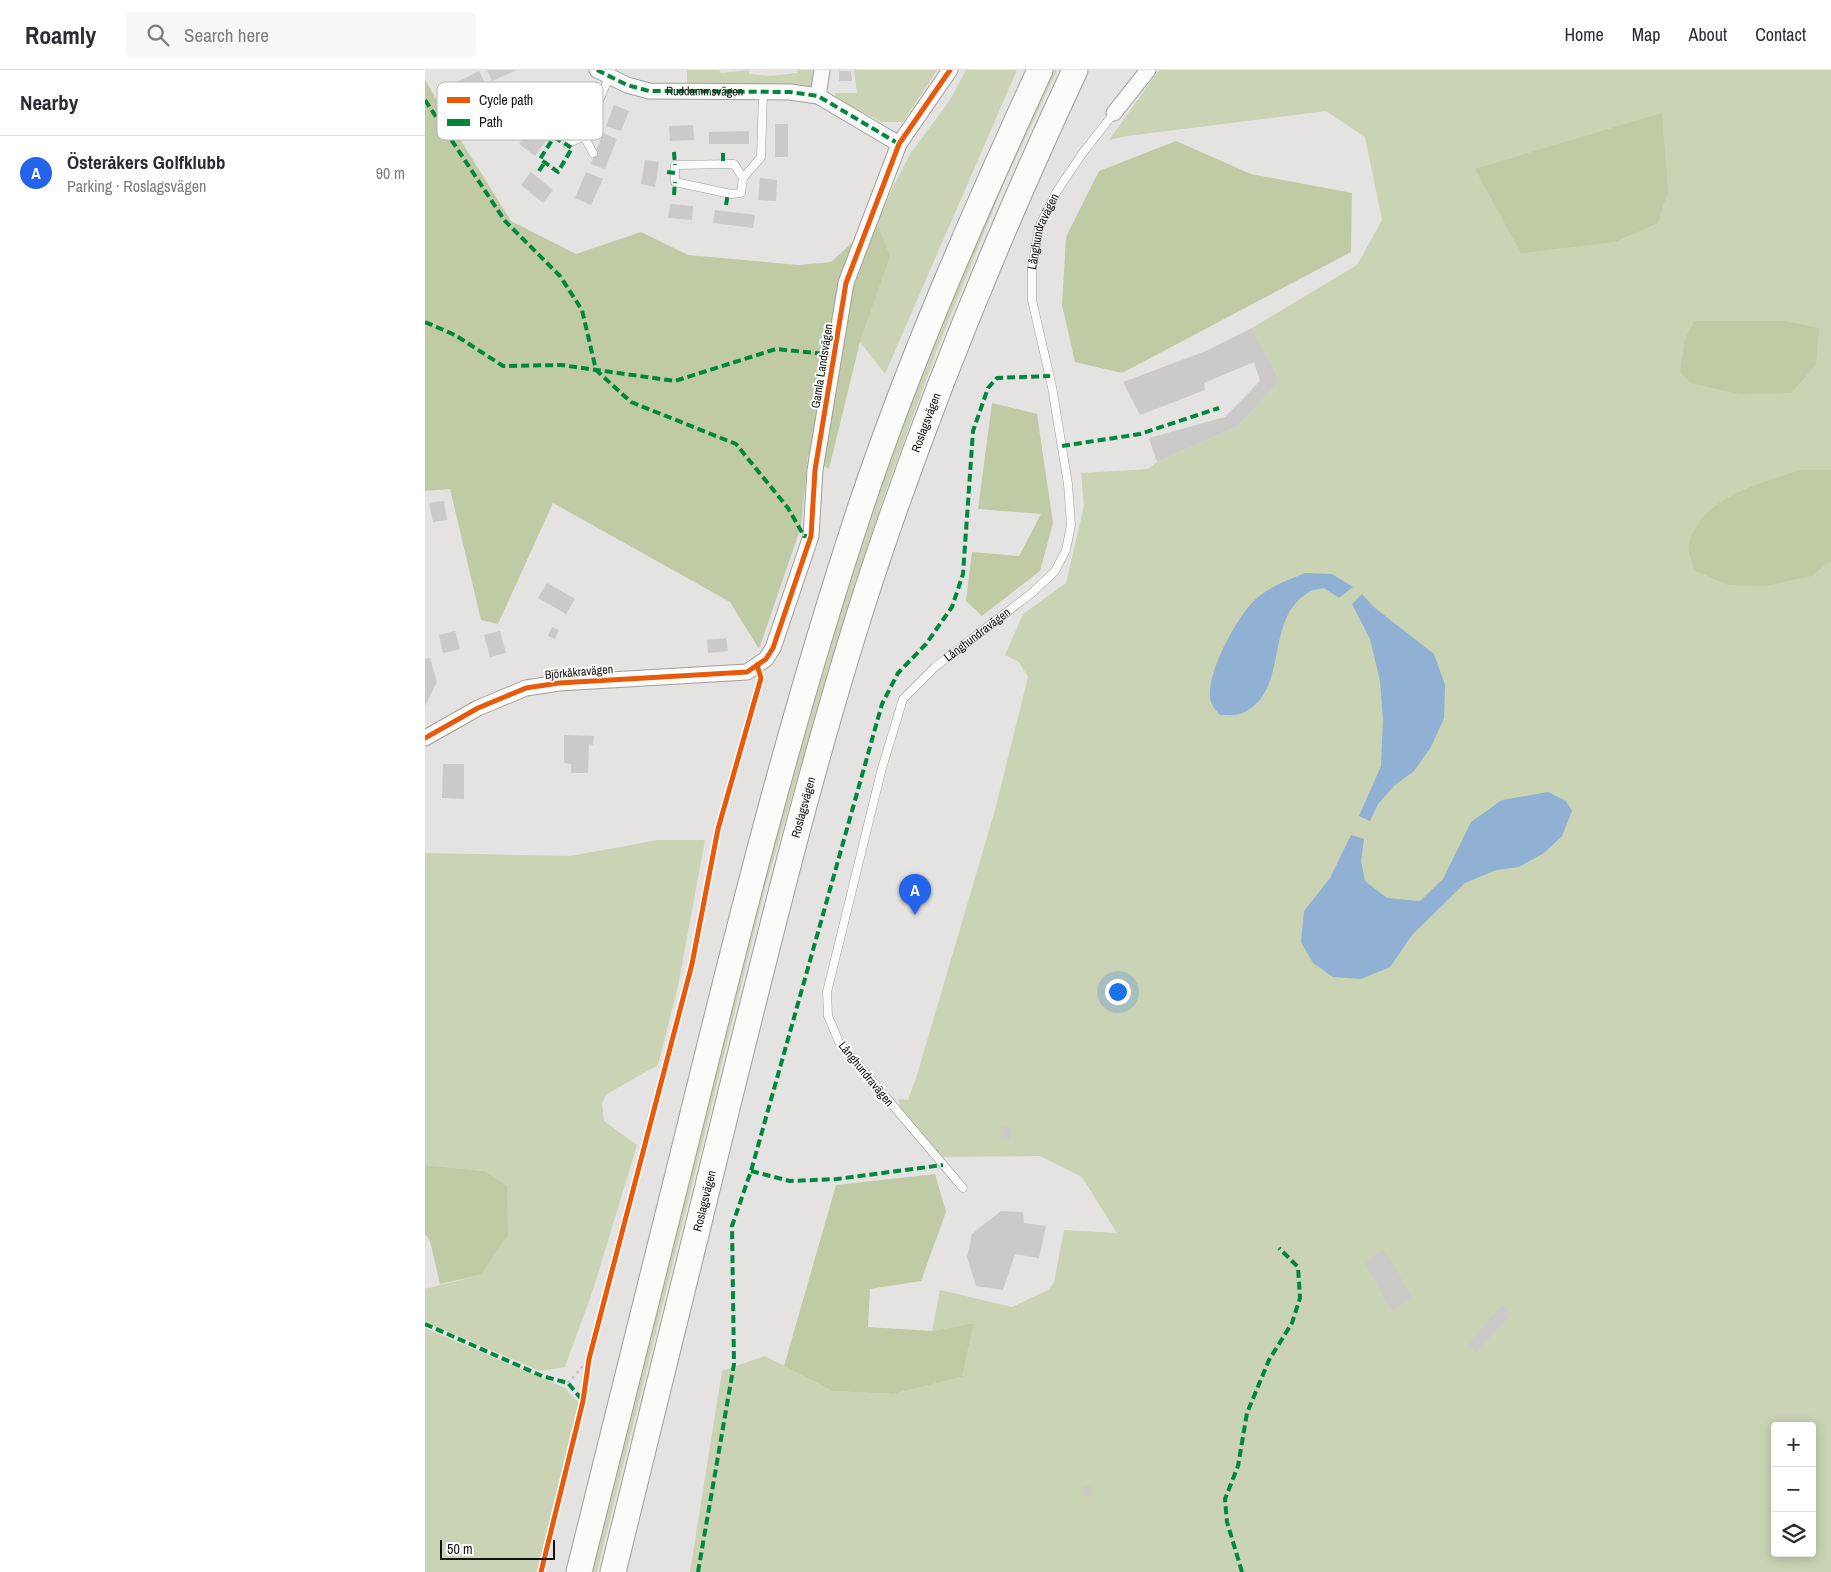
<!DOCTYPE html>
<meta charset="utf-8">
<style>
body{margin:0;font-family:"Archivo Narrow",sans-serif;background:#f7f7f7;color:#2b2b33}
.controls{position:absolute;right:15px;bottom:15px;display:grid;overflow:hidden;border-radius:5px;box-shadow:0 2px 12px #0003}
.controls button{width:45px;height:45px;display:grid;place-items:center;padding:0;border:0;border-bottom:1px solid #e1e1e2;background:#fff;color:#2b2b33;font:25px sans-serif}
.scale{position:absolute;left:15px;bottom:12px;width:115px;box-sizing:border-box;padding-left:5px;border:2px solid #141311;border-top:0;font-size:14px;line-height:18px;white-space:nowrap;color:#141311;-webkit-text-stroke:4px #fff;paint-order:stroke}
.you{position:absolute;left:692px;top:921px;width:18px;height:18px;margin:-12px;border:4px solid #fff;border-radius:50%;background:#1a73e8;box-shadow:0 0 0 8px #1a73e833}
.badge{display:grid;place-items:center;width:32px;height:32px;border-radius:50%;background:#2563eb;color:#fff;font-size:16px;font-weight:700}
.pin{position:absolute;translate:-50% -41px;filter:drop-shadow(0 1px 2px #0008)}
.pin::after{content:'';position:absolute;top:26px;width:18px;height:15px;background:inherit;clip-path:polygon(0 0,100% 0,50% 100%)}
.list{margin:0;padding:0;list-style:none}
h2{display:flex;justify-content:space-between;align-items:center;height:65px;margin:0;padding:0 20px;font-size:21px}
h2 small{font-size:16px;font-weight:400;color:#7c7c81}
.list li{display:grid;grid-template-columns:32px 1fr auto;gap:15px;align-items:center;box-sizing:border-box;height:75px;padding:0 20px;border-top:1px solid #e1e1e2}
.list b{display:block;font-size:19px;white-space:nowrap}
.list p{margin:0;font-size:16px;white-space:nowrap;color:#7c7c81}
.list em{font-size:16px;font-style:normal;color:#7c7c81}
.icon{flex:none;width:28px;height:28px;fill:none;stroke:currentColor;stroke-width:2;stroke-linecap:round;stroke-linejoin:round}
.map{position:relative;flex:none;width:1406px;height:1502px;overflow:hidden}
header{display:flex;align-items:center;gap:30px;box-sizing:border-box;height:70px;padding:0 25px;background:#fff;border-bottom:1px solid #e1e1e2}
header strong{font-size:24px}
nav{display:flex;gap:28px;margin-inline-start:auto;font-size:18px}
.search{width:350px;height:45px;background:#f7f7f7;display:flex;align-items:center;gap:12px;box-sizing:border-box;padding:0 18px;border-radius:5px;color:#7c7c81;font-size:19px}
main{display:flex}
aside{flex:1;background:#fff}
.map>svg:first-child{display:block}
.green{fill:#cad3b4;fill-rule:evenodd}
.forest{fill:#c0cba5}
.water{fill:#90b0d4}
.building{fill:#cbcac8}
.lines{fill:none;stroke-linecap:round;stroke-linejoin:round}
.service-casing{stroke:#9f9e9c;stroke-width:9}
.minor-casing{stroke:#9f9e9c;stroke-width:17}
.primary-casing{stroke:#9f9e9c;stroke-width:27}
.path{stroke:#c1c1c1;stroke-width:2.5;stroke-dasharray:2.5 4;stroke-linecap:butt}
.service{stroke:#fbfbfa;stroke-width:8}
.minor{stroke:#fbfbfa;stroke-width:15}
.primary{stroke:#fbfbfa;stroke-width:25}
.quiet{stroke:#00873e;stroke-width:4;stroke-dasharray:8 4;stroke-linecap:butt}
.cycleway-casing{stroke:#fff;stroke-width:8}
.cycleway{stroke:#e8590c;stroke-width:5}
.labels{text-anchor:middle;stroke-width:4;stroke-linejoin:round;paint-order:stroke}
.street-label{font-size:12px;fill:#141311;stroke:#fff}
.key{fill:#fff;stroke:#b8b8b8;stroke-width:1}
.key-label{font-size:14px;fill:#141311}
</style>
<header>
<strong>Roamly</strong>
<div class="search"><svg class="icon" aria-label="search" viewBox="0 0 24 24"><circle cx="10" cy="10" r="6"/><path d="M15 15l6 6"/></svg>Search here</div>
<nav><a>Home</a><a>Map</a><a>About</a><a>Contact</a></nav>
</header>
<main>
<aside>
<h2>Nearby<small></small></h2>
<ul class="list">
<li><span class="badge">A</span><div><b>Österåkers Golfklubb</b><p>Parking · Roslagsvägen</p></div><em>90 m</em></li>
</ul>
</aside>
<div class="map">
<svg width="1406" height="1502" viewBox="0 0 1406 1502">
<rect width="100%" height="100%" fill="#e5e3e1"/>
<!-- green -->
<g class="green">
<polygon points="262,0 294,0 296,3 324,0 324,4 345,6 372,3 373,0 390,0 389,21 262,15"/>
<polygon points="429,0 512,0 478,52 457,52 410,29 410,23 432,23"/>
<polygon points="541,0 592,0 460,304 435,272 464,186 451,151 485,84 525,30"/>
<path d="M624,0H632L579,113L513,277L458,429L415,563L340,818L172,1502H163C247,1162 325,819 430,484C482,319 556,160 624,0Z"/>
<path d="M734,0H1406V1502H265L297,1301L340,1286L407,1321L468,1324L537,1307L549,1253L507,1261L515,1220L587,1237L623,1220L629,1212L639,1160L692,1163L657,1107L615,1086L511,1087L475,1046L474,1029L483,1030L492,1005L570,740L603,607L594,592L580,585L598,544L641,513L659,436L656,403L723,399L732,392L813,356L855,311L827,258L932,195L957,150L940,67L901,41L702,66L684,70ZM1350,1356H1387V1483H1350Z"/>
<polygon points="233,770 280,770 253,916 233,995 182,1024 177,1033 179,1051 212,1075 168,1220 140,1297 115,1301 0,1252 0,1219 55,1205 59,1101 0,1095 0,783 145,786"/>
<polygon points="0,1258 140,1318 154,1333 113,1502 0,1502"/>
</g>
<!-- forest -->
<g class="forest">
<polygon points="0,9 18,42 86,151 151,184 216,162 263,185 374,195 406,192 451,151 465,186 435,272 404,399 383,385 376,457 334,579 305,532 128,433 73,554 56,550 25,419 0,421"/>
<polygon points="1237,43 1243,121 1233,153 1190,172 1096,183 1050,99"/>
<polygon points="751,71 826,104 927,123 926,182 697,303 650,292 637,235 641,167 674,101"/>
<polygon points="1269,251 1359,251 1394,258 1391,295 1366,323 1315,324 1265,313 1255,302 1260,269"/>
<polygon points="567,333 612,344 628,453 615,501 557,546 541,531 547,482 594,486 616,444 553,439"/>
<path d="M1375,400H1406V491L1386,506L1341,516L1303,515L1269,500C1268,493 1262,480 1264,474C1277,426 1335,414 1375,400Z"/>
<polygon points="0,1095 59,1101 82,1116 83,1165 55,1205 15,1214 5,1171 0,1164"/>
<polygon points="510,1104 521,1142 496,1211 445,1219 443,1257 507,1261 549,1253 537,1307 468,1324 407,1321 359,1296 411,1115"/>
</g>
<!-- water -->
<g class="water">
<path d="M880,503L907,504L928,517L914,528L899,518C893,519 885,520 881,524C839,552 865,620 818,643C812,646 802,645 795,645C792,642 788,637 786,632C778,608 813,544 832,528C846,516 863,510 880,503Z"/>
<polygon points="937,524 950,538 1009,584 1020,615 1019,648 1006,677 989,701 970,715 953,734 945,751 934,746 956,696 958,650 955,611 945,569 927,534"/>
<polygon points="1123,722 1141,731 1147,741 1137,766 1119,783 1094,797 1071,800 1040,813 987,865 965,897 936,909 908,907 888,893 876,872 879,841 905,808 926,765 939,769 936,791 940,811 962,828 995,831 1018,809 1046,752 1077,730"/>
</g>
<!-- building -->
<g class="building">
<polygon points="62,0 92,0 67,11"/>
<polygon points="54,1 60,13 36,25 30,13"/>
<polygon points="414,1 426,1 427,11 414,11"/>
<polygon points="189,35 204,41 196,61 181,56"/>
<rect x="350" y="54" width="13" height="33"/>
<polygon points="108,55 124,67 110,86 94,74"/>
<polygon points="268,55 269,70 245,71 244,56"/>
<polygon points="324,61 324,74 284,74 284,62"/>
<polygon points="178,63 192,69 180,99 166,94"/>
<polygon points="220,90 234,92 230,117 216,114"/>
<polygon points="106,102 128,120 118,133 96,115"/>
<polygon points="161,102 178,109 166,135 150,128"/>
<polygon points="335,108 352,110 351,131 333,130"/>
<polygon points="245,134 268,136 267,150 243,148"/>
<polygon points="290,140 330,145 328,158 288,153"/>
<polygon points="827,258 855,311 813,356 732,392 724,368 800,347 835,311 829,292 779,313 780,320 715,345 698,312 781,281"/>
<polygon points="19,431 22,450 8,452 4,433"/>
<polygon points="122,513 150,529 141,544 113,528"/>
<polygon points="127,557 134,560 130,569 123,566"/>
<polygon points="30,561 35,579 18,583 14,565"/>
<polygon points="75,561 81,583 65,587 59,565"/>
<polygon points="301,568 303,581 283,583 282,570"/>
<polygon points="5,588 12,612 0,636 0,589"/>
<polygon points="139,665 169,666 168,675 164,674 163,703 146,703 146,694 139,693"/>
<polygon points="18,694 39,694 39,729 17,728"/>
<polygon points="577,1056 586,1057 585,1070 575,1068"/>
<polygon points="576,1141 598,1142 599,1153 621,1156 614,1188 590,1184 578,1220 551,1216 542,1187 547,1164"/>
<polygon points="959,1180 988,1228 967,1241 939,1192"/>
<polygon points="1077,1235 1087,1243 1051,1283 1042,1275"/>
<polygon points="658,1416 668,1417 667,1426 657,1425"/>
</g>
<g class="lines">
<!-- service casing -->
<g class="service-casing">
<g id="service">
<polyline points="128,53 159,66 168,83"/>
<polyline points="142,74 159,66 184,7"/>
<polyline points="318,108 309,94 250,95 250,112 306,124 316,123 318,108 336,87 338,22"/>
<path id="s1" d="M538,1118L414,972L403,946L402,922L457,698L478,629L510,597L608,522L630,501L641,480L646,455L643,414L627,317L607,230V198L614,157L632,121L657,84L689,43"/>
</g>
</g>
<!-- minor casing -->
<g class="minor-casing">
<g id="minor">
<polyline points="172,0 202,15 224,21 365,22 393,26 474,74"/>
<polyline points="393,26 397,0"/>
<polyline points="689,43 723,0"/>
<polyline points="0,668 53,638 101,618 134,613 322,602 341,589 348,578 386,466 390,400 421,213 474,74 525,0"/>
</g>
</g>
<!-- primary casing -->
<g class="primary-casing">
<g id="primary">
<path d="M154,1502C189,1359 226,1216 261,1072C313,860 366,647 435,439C485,289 549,144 615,0"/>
<path id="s2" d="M188,1502C227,1343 267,1184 305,1026C349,849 392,672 449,499C506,329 574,163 650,0"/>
</g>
</g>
<!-- path -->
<polyline class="path" points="143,1313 164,1289"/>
<!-- service -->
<use href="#service" class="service"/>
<!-- minor -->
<use href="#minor" class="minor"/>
<!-- primary -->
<use href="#primary" class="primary"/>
<!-- quiet -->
<g class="quiet">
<path id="s3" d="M172,0L202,15L224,21L365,22L393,26L474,74"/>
<polyline points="0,30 80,151 135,206 157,240 171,300 206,332 311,374 363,438 379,466 386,466"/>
<polyline points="157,31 170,38"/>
<polygon points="129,67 147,78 133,102 115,89"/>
<polyline points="249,82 250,95"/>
<polyline points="298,83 298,95"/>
<polyline points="114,101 120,92"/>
<polyline points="242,102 250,103"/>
<polyline points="249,125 250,112"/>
<polyline points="301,135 303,123"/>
<polyline points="0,252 30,265 78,296 136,295 250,311 351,279 409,285"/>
<polyline points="637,376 715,364 794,338"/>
<polyline points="326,1101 365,1111 412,1109 518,1095"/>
<polyline points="0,1254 117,1306 143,1313 158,1331"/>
<polyline points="273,1502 309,1294 307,1156 326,1101 457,634 473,603 501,574 527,537 538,504 548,361 563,318 572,308 625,306"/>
<polyline points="817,1502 802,1452 800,1429 813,1396 822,1343 844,1290 867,1253 875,1228 873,1197 854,1178"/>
</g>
<!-- cycleway casing -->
<g class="cycleway-casing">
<g id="cycleway">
<polyline points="0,668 53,638 101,618 134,613 322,602 341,589 348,578 386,466 390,400 421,213 474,74 525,0"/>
<polyline points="116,1502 158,1331 164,1289 267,894 293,759 336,608 332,595"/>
</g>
</g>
<!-- cycleway -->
<use href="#cycleway" class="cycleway"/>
</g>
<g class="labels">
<!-- street labels -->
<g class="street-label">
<text dy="4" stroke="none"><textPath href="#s3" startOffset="112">Ruddammsvägen</textPath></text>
<text dy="4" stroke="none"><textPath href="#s1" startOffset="1094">Långhundravägen</textPath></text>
<text transform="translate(397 296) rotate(-81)" y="4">Gamla Landsvägen</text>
<text dy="4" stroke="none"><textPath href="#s2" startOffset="1192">Roslagsvägen</textPath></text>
<text dy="4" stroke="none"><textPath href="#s1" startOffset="645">Långhundravägen</textPath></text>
<text transform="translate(154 602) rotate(-5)" y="4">Björkåkravägen</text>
<text dy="4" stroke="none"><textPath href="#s2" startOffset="788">Roslagsvägen</textPath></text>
<text transform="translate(441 1004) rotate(51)" y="4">Långhundravägen</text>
<text dy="4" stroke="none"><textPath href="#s2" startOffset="382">Roslagsvägen</textPath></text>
</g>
</g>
<!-- legend -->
<rect x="12" y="12" width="166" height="58" rx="8" class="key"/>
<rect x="22" y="27" width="23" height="6" fill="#e8590c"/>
<rect x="22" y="49" width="23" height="7" fill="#00873e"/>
<g class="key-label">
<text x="54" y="35">Cycle path</text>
<text x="54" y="57">Path</text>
</g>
</svg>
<div class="controls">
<button>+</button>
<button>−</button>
<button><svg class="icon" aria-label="layers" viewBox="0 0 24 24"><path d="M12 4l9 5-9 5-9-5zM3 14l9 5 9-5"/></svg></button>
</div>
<div class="scale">50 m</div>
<div class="you"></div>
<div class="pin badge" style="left:490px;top:845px">A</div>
</div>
</main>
